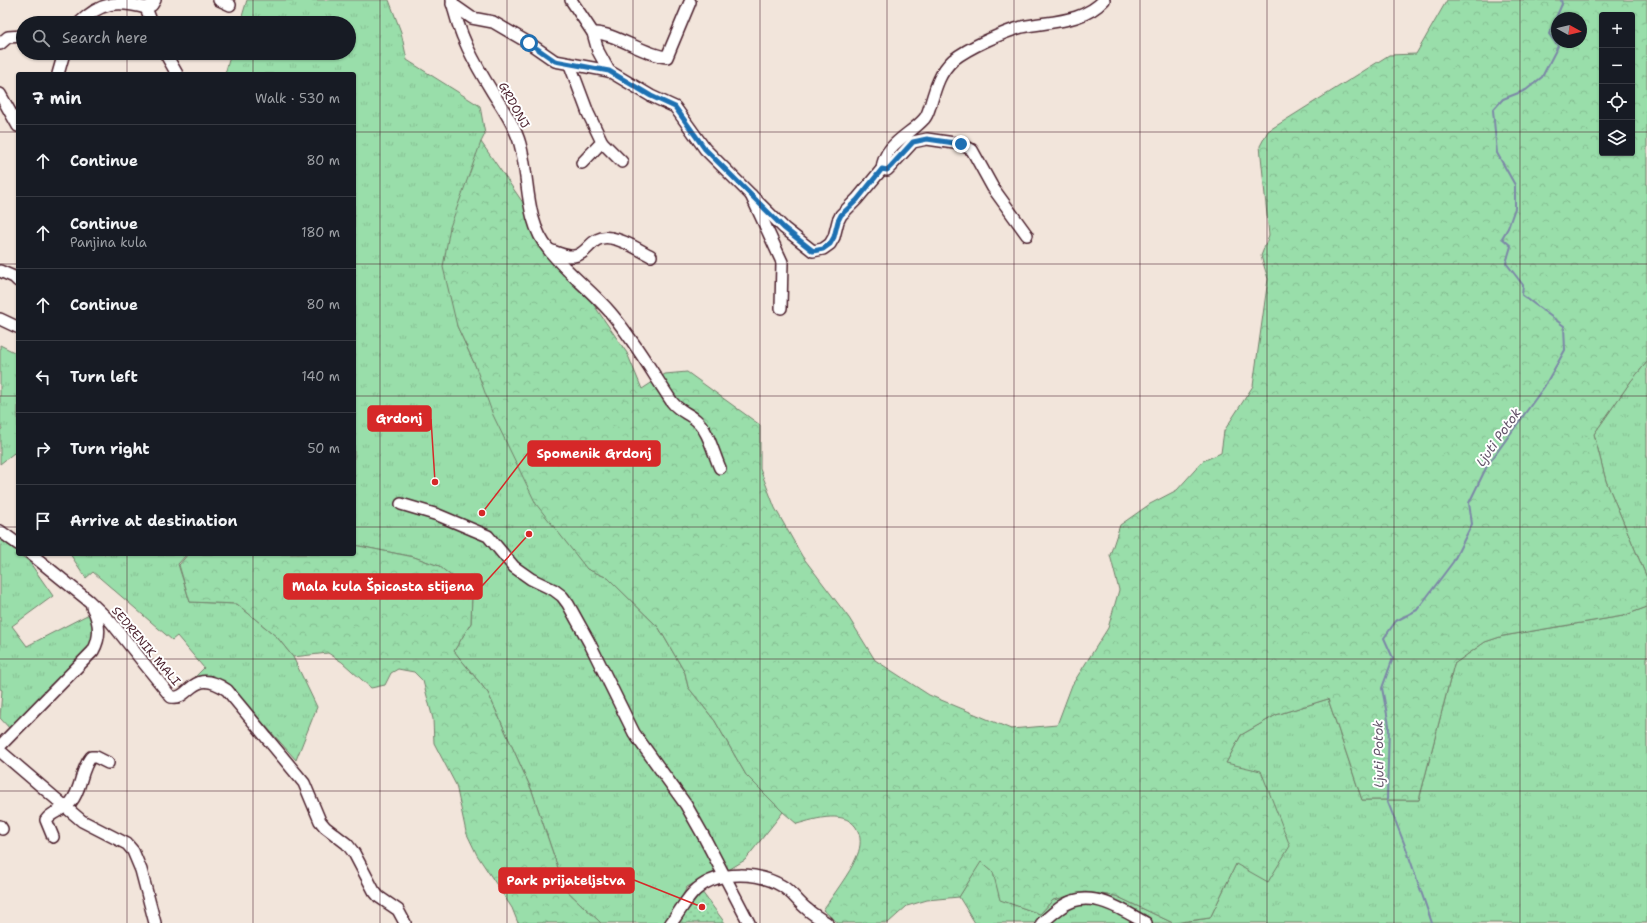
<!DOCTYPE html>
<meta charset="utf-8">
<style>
body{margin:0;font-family:"Shantell Sans",sans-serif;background:#242831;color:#f1f3f6}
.controls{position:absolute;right:12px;top:12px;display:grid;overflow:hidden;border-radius:4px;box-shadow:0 1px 3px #0004}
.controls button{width:36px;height:36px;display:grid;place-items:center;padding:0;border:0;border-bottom:1px solid #363941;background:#171b24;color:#f1f3f6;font:20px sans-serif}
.compass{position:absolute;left:1551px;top:12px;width:36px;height:36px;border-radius:50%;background:#171b24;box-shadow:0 1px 3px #0004;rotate:98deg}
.stop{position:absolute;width:12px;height:12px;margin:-9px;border:3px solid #1f6fb2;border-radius:50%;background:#fff}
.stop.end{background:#1f6fb2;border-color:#fff;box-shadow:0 1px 4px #0008}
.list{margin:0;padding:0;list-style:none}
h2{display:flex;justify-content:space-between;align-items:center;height:52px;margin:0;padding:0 16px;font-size:17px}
h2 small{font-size:13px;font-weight:400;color:#9ea1a6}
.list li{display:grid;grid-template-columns:26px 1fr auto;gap:12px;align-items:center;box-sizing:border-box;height:72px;padding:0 16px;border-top:1px solid #363941}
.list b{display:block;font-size:15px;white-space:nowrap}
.list p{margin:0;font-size:13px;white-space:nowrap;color:#9ea1a6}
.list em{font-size:13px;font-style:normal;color:#9ea1a6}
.icon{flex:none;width:22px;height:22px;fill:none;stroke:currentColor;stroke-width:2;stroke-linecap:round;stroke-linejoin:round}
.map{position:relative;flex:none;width:1647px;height:923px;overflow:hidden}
.search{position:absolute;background:#171b24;box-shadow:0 1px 3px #0004;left:16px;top:16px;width:340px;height:44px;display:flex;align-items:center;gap:10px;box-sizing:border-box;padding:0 14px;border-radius:22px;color:#9ea1a6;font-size:15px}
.panel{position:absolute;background:#171b24;box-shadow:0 1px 3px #0004;left:16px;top:72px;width:340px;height:484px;border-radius:4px}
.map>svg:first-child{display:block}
.grass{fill:url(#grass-tufts);stroke:#727e6a}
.forest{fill:url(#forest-crowns);stroke:#727e6a;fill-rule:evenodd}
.park{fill:url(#park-dots);stroke:#727e6a}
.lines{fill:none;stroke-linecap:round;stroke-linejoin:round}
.stream{stroke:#7c87a7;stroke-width:2}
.minor-casing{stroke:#4a1f2b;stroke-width:14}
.minor{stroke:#fff;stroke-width:11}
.route{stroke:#1f6fb2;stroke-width:5}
.grid{fill:none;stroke:#4a1f2b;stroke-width:1;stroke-opacity:0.55}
.labels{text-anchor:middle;stroke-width:4;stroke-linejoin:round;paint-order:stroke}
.street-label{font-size:12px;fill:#4a1f2b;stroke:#fff}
.water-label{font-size:13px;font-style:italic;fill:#635369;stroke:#fff}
.leader{fill:none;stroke:#d62828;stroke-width:1.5}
.callout-dot{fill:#d62828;stroke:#fff;stroke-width:1.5}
.callout{fill:#d62828;stroke:#d62828;stroke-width:1.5}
.callout-label{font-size:13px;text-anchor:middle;font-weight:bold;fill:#fff}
</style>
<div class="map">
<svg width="1647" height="923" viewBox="0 0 1647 923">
<defs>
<pattern id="grass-tufts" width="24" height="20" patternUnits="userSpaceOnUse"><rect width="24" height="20" fill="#99deaa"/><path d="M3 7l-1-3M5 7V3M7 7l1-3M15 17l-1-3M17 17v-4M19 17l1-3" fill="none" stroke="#85be92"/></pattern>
<pattern id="forest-crowns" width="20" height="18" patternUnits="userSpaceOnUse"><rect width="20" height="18" fill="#99deaa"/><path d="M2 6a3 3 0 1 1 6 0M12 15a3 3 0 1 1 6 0" fill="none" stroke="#85be92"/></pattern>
<pattern id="park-dots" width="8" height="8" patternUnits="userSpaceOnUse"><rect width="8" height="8" fill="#99deaa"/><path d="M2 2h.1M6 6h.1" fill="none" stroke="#85be92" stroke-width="1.8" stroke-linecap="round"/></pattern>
</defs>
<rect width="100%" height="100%" fill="#f2e5db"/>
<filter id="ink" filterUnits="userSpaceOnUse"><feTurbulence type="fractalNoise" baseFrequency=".025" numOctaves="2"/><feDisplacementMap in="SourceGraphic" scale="8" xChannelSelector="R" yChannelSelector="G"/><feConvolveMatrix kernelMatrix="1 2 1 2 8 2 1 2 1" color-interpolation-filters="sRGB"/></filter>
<g filter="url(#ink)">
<!-- grass -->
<g class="grass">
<polygon points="247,0 389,0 401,32 407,60 480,106 485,134 481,142 457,326 475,365 587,569 608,578 659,628 685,673 688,687 715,721 746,775 783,812 745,860 725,872 707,877 687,887 676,909 663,923 601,923 565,889 532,791 488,693 454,651 471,623 472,593 439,566 414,557 354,545 354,74 225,74 231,53 349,53 349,23 240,23"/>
<polygon points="0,345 18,354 18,457 14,453 0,464 0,430 2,429 0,424"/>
<polygon points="1647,362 1647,578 1606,481 1594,434 1631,381"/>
<polygon points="0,539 18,552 18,554 28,560 53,596 12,626 27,646 93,612 94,644 11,730 0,718 2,690 0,689"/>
<polygon points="70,554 187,554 178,564 190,602 237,604 277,637 293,657 317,707 296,760 231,687 213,677 195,677 204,668 177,636 172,640 93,572 86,578"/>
<polygon points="1647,607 1647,923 1177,923 1210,918 1236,864 1226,763 1241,735 1276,715 1328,699 1362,800 1419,800 1454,664 1485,642 1503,636 1623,616"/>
<polygon points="981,861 993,872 1001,900 1040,914 1053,900 1084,892 1116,896 1173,923 975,923 959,897"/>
</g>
<!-- forest -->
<g class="forest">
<path d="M1447,0H1647V362L1631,381L1594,434L1606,481L1647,578V607L1623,616L1503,636L1485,642L1454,664L1419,800H1362L1328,699L1276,715L1241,735L1226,763L1261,771L1290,846L1268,882L1236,864L1210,918L1173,923L1116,896L1085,892L1053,900L1040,914L1000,900L993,872L981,862L959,897L927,900L907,906L888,923H838L823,910C833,895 850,873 856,858C860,850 862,840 858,831C848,808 815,819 797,824L783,812L746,775L715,721L688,687L685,673L659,628L608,578L587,569L536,504L493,415L475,365L457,326L443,267L450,227L481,142L627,353L642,389L665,374L687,372L760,425V469L775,508L802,556L849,618L875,660L929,695L1011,729L1057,725L1072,685L1108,628L1119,590L1110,555L1120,525L1150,504L1177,490L1203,461L1221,453L1224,431L1253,386L1268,279L1261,256L1269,235L1260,146L1268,131L1389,55L1416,54ZM1602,15H1632V153H1602ZM1557,18H1581V42H1557Z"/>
<polygon points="354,545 414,557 439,566 472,593 471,623 454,651 488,693 532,791 565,889 601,923 518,923 512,908 477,855 466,832 456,785 434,743 433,719 423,681 414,672 398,669 391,673 385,685 371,688 342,662 328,653 293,657 277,637 237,604 190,602 179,565 188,554 354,554"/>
</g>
<!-- park -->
<polygon class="park" points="702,892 725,923 678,923"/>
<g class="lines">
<!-- stream -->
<polyline class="stream" points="1432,923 1406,848 1387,800 1389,725 1382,688 1393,658 1384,638 1396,621 1417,610 1453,562 1472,524 1469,503 1487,466 1544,387 1565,350 1564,326 1522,295 1523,285 1506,263 1511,246 1502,238 1508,228 1515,208 1515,185 1497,153 1493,110 1503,99 1526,90 1542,77 1558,46 1549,34 1562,4 1561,0"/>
<!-- minor casing -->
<g class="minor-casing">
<g id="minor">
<polyline points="219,0 230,5"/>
<path d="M452,0C458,34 475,64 493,93C503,109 515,126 520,144C530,179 524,220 549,250C567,273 591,290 610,312C634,340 652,372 672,402C679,411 688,413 696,420C709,431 713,453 720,468"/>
<polyline points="571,0 593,33 598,51 609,71 651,96 675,107 705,149 751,195 782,262 781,308"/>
<polyline points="452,4 472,18 493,22 529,43 555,61 609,71"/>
<polyline points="146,8 152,23"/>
<polyline points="146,8 152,5 155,0"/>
<path d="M79,23C101,2 117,0 146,8"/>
<path d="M593,33C612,31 646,56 667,57L690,2"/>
<polyline points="0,44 8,37 23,36"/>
<polyline points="165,53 177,74"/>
<polyline points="570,65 588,113 602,142 582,163"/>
<polyline points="58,74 64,53"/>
<polyline points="0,94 18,126"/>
<polyline points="602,142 622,162"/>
<polyline points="882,169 887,170 891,166 913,142 927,139 961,144 972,150 993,188 1027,235"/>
<path d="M751,195L784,228L813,251L823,249L830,244L834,237L838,221L841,215L857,199L882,169C884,144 910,135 924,119C928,115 929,108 931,103C936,86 940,72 953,60C968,48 1003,32 1022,27C1050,21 1083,23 1104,0"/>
<path d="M550,250C558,253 566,257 574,256C588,255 591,234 611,238C625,240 639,250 651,256"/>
<polyline points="0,271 14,277 18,281"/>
<polyline points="0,319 17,327"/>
<polyline points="401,504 438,515 488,536 514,567 531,579 554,590 562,596 568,604 589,642 634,733 686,805 703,835 749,923"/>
<polyline points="0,531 18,544"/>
<path d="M31,554L89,601L111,622L171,697C191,701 191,666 227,690L304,783L320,821L325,827L347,844L354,853L374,891L379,897L398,910L405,923"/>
<path d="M0,746L93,651C101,637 100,622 92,607"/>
<polyline points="0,751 82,821 127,844 133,851 141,870 155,923"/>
<polyline points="0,826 2,829"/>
<path d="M53,837L46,820C51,812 64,810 71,802C82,789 80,770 91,757H96L108,763"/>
<path d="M671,923C680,912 687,897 697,889C719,870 759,872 782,886C792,892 798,902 807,909C813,915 821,919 827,923"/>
<path d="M1042,923C1051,915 1061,905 1073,901C1098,893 1124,911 1146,923"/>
</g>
</g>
<!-- minor -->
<use href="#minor" class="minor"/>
</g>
</g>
<g class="lines" filter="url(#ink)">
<!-- route -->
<polyline class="route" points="529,43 555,61 609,71 651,96 675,107 705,149 784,228 813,251 823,249 830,244 834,237 838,221 841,215 857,200 882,169 887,170 891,166 913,142 927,139 961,144"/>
</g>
<!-- grid -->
<path class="grid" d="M127,0V23M253,0V23M380,0V923M507,0V923M633,0V923M760,0V923M887,0V923M1014,0V923M1140,0V923M1267,0V923M1394,0V923M1520,0V923M127,53V74M253,53V74M0,132H18M354,132H1602M1632,132H1647M0,264H18M354,264H1647M0,396H18M354,396H1647M0,527H18M354,527H1647M127,554V923M253,554V923M0,659H1647M0,791H1647"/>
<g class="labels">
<!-- street labels -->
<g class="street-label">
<text transform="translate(514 105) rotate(61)" y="4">GRDONJ</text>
<text transform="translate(146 646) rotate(50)" y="4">SEDRENIK MALI</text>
</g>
<!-- water labels -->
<g class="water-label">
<text transform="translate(1498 437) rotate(-55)" y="5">Ljuti Potok</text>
<text transform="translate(1378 754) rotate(-91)" y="5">Ljuti Potok</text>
</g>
</g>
<!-- callouts -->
<path class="leader" d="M435 482L431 419M482 513L528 453M529 534L482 586M702 907L634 880"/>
<g class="callout-dot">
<circle cx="435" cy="482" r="4"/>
<circle cx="482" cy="513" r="4"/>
<circle cx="529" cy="534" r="4"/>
<circle cx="702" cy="907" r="4"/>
</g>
<g class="callout">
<rect x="368" y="406" width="63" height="25" rx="4"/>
<rect x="528" y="441" width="132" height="25" rx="4"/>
<rect x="284" y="574" width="198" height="25" rx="4"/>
<rect x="499" y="868" width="135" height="25" rx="4"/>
</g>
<g class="callout-label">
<text x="399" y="423">Grdonj</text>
<text x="594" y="458">Spomenik Grdonj</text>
<text x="383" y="591">Mala kula Špicasta stijena</text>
<text x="566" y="885">Park prijateljstva</text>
</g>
</svg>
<div class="controls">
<button>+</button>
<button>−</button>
<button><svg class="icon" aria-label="locate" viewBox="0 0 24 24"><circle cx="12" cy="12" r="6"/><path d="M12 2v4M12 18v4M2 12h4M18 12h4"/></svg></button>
<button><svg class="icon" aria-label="layers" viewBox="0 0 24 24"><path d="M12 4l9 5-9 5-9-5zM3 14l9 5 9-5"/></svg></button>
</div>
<svg class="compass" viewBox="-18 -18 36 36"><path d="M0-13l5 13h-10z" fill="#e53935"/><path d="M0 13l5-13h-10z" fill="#9ea1a6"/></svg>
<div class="stop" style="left:529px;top:43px"></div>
<div class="stop end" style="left:961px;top:144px"></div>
<div class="search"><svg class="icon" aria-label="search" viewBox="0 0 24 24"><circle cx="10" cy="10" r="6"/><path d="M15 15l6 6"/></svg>Search here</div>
<section class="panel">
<h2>7 min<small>Walk · 530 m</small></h2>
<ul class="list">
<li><svg class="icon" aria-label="ahead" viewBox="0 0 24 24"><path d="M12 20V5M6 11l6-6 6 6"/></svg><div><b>Continue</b></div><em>80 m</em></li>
<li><svg class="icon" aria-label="ahead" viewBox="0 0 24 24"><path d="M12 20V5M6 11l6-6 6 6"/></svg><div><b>Continue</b><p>Panjina kula</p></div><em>180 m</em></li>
<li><svg class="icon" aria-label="ahead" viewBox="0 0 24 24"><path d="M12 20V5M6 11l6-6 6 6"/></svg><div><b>Continue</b></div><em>80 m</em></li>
<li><svg class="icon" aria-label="left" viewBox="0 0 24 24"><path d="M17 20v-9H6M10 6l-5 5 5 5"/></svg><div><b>Turn left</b></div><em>140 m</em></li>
<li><svg class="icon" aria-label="right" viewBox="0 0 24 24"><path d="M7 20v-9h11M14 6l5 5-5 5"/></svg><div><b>Turn right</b></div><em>50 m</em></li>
<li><svg class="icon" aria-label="arrive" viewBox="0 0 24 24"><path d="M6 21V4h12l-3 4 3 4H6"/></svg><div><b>Arrive at destination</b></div></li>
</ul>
</section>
</div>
